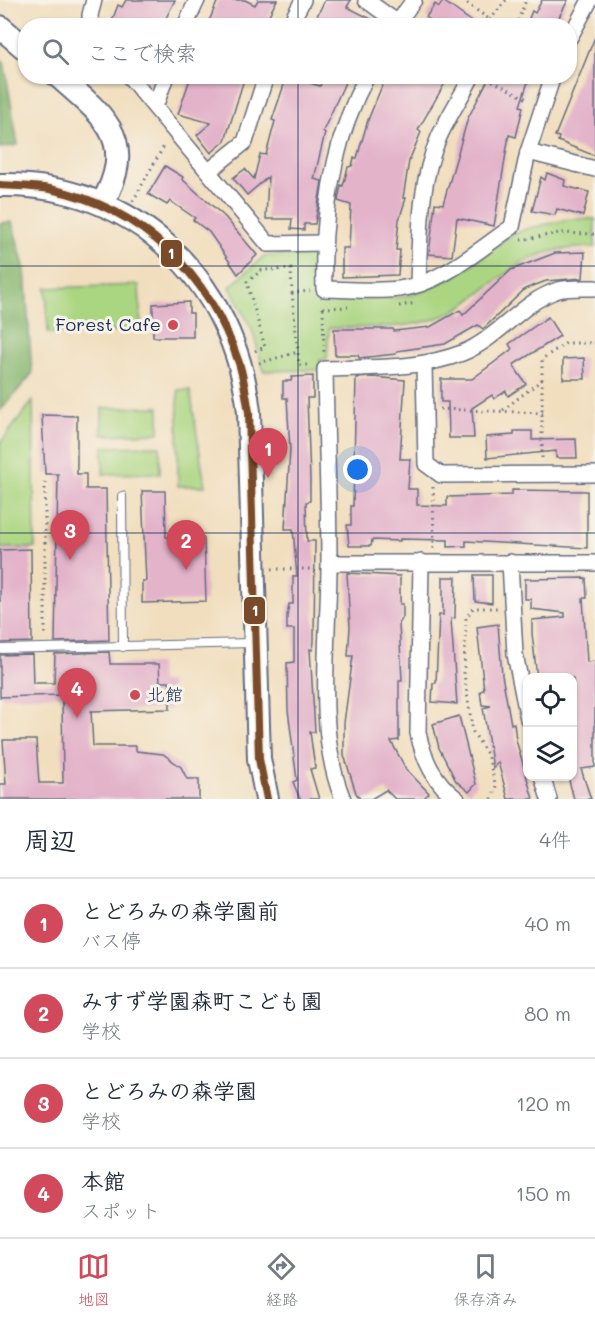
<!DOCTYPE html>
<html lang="ja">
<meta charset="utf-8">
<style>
body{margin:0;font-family:Mali,"Klee One",sans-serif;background:#f6f6f7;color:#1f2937}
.controls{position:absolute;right:18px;bottom:18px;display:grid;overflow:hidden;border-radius:12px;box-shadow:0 2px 4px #0004}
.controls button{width:54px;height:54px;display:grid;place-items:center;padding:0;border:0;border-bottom:2px solid #e0e1e3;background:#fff;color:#1f2937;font:30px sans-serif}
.you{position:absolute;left:358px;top:470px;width:21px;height:21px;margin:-15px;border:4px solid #fff;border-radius:50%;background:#1a73e8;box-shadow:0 0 0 9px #1a73e833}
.badge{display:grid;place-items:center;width:39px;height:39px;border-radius:50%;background:#d1495b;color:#fff;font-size:20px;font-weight:700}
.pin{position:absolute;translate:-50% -50px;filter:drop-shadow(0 2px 3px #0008)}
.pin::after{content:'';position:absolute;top:32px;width:21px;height:18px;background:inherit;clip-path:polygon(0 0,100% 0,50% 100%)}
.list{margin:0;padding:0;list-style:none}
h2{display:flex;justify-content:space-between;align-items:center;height:78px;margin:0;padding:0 24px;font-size:26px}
h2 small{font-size:20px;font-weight:400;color:#747a83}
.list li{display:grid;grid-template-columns:39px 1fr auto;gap:18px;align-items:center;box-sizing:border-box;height:90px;padding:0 24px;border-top:2px solid #e0e1e3}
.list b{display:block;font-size:22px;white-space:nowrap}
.list p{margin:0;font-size:20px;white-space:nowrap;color:#747a83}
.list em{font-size:20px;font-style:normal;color:#747a83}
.icon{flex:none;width:33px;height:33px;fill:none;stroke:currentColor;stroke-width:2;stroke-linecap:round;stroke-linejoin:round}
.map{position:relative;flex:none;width:595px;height:799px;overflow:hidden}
.search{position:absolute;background:#fff;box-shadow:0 2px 4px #0004;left:18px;right:18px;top:18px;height:66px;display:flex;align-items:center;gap:15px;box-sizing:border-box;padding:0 21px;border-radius:24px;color:#747a83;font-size:22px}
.sheet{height:438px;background:#fff}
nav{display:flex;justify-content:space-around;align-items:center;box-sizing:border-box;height:84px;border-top:2px solid #e0e1e3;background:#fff;font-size:16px;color:#747a83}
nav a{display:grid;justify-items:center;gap:3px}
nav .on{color:#d1495b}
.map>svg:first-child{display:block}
.green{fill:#abd681;stroke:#638270;stroke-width:1.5}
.forest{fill:#88b76f;stroke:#527366;stroke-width:1.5}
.building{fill:#e3b3ca}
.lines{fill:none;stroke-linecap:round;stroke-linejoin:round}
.lane-casing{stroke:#666c80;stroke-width:10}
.street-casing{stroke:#666c80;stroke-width:18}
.secondary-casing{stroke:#666c80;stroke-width:26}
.path{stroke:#666c80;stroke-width:3;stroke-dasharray:1.5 4.5;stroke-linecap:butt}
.lane{stroke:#fff;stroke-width:8}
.street{stroke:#fff;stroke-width:15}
.secondary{stroke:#fff;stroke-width:22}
.bus-1-casing{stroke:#f7f3e8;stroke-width:12}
.bus-1{stroke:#7a4b2a;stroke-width:8}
.grid{fill:none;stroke:#1b2f5e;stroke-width:1.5;stroke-opacity:0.55}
.poi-dot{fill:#d1495b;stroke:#f7f3e8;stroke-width:2}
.labels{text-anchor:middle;stroke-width:6;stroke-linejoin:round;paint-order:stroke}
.poi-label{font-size:18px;fill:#1b2f5e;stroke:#f7f3e8;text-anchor:end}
.line-badge{stroke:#f7f3e8;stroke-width:2}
.badge-label{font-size:16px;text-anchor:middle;font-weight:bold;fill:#fff}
</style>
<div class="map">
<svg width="595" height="799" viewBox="0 0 595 799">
<rect width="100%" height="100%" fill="#f7f3e8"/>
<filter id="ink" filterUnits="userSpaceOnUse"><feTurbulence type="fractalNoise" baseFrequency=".0167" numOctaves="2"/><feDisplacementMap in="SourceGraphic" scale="12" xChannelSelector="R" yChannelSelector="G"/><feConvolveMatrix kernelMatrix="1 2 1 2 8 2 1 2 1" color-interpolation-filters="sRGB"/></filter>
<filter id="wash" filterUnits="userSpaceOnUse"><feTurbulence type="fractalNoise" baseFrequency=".008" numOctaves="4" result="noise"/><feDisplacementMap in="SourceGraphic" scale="24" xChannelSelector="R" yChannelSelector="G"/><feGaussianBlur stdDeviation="1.35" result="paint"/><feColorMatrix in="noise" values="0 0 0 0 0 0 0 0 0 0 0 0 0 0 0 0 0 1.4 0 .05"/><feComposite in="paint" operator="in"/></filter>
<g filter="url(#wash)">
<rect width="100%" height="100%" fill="#f1debe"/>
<!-- green -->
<g class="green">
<path d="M570,219H595V247C572,248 549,249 528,260C497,275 475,303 443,316C407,331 367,326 329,328L327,359L320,360L319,370L264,371L252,330L230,287L264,256L311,254L318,261V299L400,297L421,292L459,274L508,237L526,229Z"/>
<polygon points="139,285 141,331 48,333 46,288"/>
<polygon points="178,390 190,390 205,486 178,486"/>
<polygon points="33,401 35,548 0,548 0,443"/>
<polygon points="159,407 159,433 102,435 102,408"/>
<polygon points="160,446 160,473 103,474 103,447"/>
</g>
<!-- forest -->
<g class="forest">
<polygon points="0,58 4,62 18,145 0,148"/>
<polygon points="12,222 25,270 32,374 0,411 0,223"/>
</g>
<g id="blocks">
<!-- building -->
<g class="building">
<polygon points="126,0 175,0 162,26 110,26 118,5 122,7"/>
<polygon points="218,0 245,0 255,5 258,0 277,0 263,26 207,26"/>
<polygon points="325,0 351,0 347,7 385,26 316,26 320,18 317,16"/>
<polygon points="542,0 568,0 558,19 555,18 554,21 563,26 526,26 532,11 535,13"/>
<polygon points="443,1 478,26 439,26 426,17 435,4 439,7"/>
<polygon points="595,37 595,156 558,141 559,137 555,136"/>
<polygon points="191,76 245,76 225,141 211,153 197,135 211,123 178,114"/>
<polygon points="287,76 320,86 324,76 348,76 323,131 325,133 314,179 322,181 315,224 304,224 304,230 291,229 292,219 266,219 268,177 247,195 233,178 245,169 254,179 260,154 266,155 275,121 272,120"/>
<polygon points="386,76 449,76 418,130 421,132 409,161 403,198 406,198 399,220 396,250 400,250 398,275 342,277 342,248 349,248 351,205 338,201 341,185 343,186 348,167 352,166 354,158 357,158 368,120"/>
<polygon points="490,76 530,76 520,106 523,107 516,137 509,135 494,226 457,218 452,256 429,254 435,203 443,204 468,118"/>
<polygon points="165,166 183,177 182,179 225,217 257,255 238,274 209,232 193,220 195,218 170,201 167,205 148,194"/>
<polygon points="547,173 565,180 564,186 589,192 583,216 557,209 555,215 532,211 541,177 545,180"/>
<polygon points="585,252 583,278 546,281 525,289 483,329 478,325 445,344 397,351 396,354 359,358 358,355 335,355 334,329 393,329 394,331 430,327 460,310 463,315 511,270 555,253"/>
<polygon points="189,302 189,313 193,313 193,337 153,337 153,304"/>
<polygon points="548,317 560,336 513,365 526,384 508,396 506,391 494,399 492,395 472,408 474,438 449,438 448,402 441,402 441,379 472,379 512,349 509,344"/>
<polygon points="584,358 585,379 563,379 563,359"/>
<polygon points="313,376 313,398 307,398 310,479 310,501 306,502 307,541 315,541 314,641 313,650 310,649 315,732 310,732 315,768 310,769 319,799 300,799 293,782 297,780 288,710 287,663 294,662 294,629 287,629 287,616 289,604 293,604 293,576 297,576 293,529 285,529 290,450 287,398 283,398 283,381 291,381 292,377"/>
<polygon points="373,377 405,380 400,459 410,459 408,489 417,489 417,505 447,506 447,497 512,495 512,490 587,491 587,548 466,541 466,546 448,547 448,540 400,539 400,541 372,540 371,546 349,546 347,525 351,525 351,506 353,506 356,378"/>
<polygon points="42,415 77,416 77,474 86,474 86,489 106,489 109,640 55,642 58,474 45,474"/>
<polygon points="514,431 532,431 532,440 576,439 577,458 556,458 556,451 487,458 486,437 514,435"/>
<polygon points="142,491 165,491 166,537 204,538 206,601 142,603 142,581 146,581"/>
<polygon points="31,549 32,642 0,643 0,550"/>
<polygon points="347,573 400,576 400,604 403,604 403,617 399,624 402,680 399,680 399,740 391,741 406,769 429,793 423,799 395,799 386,790 371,799 360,799 356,793 344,755 344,723 353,656 348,656 350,627"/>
<polygon points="474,575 492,575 492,603 475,601"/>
<polygon points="443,577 456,577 455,618 451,619 457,704 432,702 433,683 436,683 439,615 443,615"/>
<polygon points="586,578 587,598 583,598 587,662 595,661 595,767 581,769 591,799 574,799 568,777 573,777 573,678 537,678 532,633 532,620 565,617 565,613 531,609 531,599 525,599 525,579"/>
<polygon points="498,624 502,675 511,724 514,723 516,740 533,799 508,799 498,762 493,768 483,708 491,706 482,705 480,691 484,690 477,627"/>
<polygon points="109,652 110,664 159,664 160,682 170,682 170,709 91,711 93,746 136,746 136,751 163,754 181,767 187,779 199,779 199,799 0,799 0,784 6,784 3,740 36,740 39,783 63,783 62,695 0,697 0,655 32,654 33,683 54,683 55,654"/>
<polygon points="459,716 476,784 469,792 456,781 439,748 433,724"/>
</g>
</g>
</g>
<g filter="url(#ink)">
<use href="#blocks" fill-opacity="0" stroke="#666c80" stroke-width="1.5"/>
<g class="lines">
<!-- lane casing -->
<g class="lane-casing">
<g id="lane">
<polyline points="122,496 123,647"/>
<polyline points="0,649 252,643"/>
</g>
</g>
<!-- street casing -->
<g class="street-casing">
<g id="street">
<polyline points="366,0 402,26"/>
<polyline points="91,26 90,15 94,0"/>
<polyline points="185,26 197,0"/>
<polyline points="289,26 303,0"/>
<polyline points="395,26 414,0"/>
<polyline points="570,37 590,0"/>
<polyline points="129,76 268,244 323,243"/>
<path d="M367,76C332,141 322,217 324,289C348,289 375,292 399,289C441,284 478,250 512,227L528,152L553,76"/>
<polyline points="155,107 166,76"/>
<polyline points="528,152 595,169"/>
<polyline points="209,171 245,142 266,76"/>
<path d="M418,283C420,234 419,183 439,137C448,117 461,97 472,76"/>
<polyline points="424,364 426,464 441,475 595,474"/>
<path d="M421,562L418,733C424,760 434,782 457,799"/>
<polyline points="510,562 515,654 528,719"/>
<polyline points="329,563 595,563"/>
<polyline points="542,776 549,799"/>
<path d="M343,799C315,734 329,637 329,565C329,500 326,434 325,369C370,367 418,370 462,353C498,339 521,302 558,290C569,287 583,288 595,288"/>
</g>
</g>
<!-- secondary casing -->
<g class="secondary-casing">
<g id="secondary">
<polyline points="0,27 26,49"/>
<path d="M58,76C105,117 138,140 102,204"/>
<path d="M0,185C135,182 235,282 249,412L259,759L267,799"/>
</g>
</g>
<!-- path -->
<g class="path">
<polyline points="462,0 499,26"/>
<polyline points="490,20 506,0"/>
<polyline points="516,26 526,0"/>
<polyline points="487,78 529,100"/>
<polyline points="133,201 165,144"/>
<polyline points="521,240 559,233 595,234"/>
<polyline points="292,293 298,352"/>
<polyline points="399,306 416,303"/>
<polyline points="323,308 348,307"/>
<polyline points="323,308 324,356"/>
<polyline points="255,351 265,347 247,282 262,270 291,269 292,293 310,291"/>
<polyline points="259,363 298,352 299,365 311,365"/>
<polyline points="440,409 543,413"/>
<polyline points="503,410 543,379"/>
<polyline points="542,458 542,359 566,343 595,343"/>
<polyline points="45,482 45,636"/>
<polyline points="433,487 434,549"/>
<polyline points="272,569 313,569"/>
<polyline points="492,799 496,786 487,754 473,732 464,674 466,618 473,608 499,608"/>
</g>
<!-- lane -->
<use href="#lane" class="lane"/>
<!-- street -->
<use href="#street" class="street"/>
<!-- secondary -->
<use href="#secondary" class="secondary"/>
<!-- bus-1 casing -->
<g class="bus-1-casing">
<path id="bus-1" d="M0,185C16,186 34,186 50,189C143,208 209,274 239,363C244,378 246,396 249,412L259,759L267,799"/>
</g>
<!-- bus-1 -->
<use href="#bus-1" class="bus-1"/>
</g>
</g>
<!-- grid -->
<path class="grid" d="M298,0V26M298,76V799M0,266H595M0,533H595"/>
<!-- markers -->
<g class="poi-dot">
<circle cx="173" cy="325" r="6"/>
<circle cx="135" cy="695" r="6"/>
</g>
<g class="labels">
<!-- poi labels -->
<g class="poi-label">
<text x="161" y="331">Forest Cafe</text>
<text x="147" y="701" text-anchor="start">北館</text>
</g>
</g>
<g class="line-badge">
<rect x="160" y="239" width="23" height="29" rx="6" fill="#7a4b2a"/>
<rect x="243" y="596" width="23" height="29" rx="6" fill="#7a4b2a"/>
</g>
<g class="badge-label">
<text x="171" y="259">1</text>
<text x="255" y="616">1</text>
</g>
</svg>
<div class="controls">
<button><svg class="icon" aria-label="locate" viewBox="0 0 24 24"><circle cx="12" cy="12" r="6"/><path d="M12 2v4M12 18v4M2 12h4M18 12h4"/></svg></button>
<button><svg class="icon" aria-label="layers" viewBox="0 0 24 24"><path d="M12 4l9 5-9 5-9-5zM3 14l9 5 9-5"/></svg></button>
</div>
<div class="you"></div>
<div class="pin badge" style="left:268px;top:478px">1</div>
<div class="pin badge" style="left:186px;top:570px">2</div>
<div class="pin badge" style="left:70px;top:560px">3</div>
<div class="pin badge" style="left:77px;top:718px">4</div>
<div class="search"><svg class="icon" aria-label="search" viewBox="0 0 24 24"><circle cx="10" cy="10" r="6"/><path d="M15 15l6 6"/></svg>ここで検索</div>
</div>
<section class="sheet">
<h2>周辺<small>4件</small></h2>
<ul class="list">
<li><span class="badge">1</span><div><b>とどろみの森学園前</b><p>バス停</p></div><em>40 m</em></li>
<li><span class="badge">2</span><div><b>みすず学園森町こども園</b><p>学校</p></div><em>80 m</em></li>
<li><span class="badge">3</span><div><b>とどろみの森学園</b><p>学校</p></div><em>120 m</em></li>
<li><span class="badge">4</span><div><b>本館</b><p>スポット</p></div><em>150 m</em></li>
</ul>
</section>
<nav>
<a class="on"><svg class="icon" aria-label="map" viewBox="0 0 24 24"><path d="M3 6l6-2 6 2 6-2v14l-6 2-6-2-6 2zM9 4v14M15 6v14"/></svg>地図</a>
<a><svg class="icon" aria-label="directions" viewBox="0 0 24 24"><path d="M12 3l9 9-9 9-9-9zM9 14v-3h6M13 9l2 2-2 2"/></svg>経路</a>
<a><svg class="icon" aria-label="saved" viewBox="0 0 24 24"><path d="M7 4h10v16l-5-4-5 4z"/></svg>保存済み</a>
</nav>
